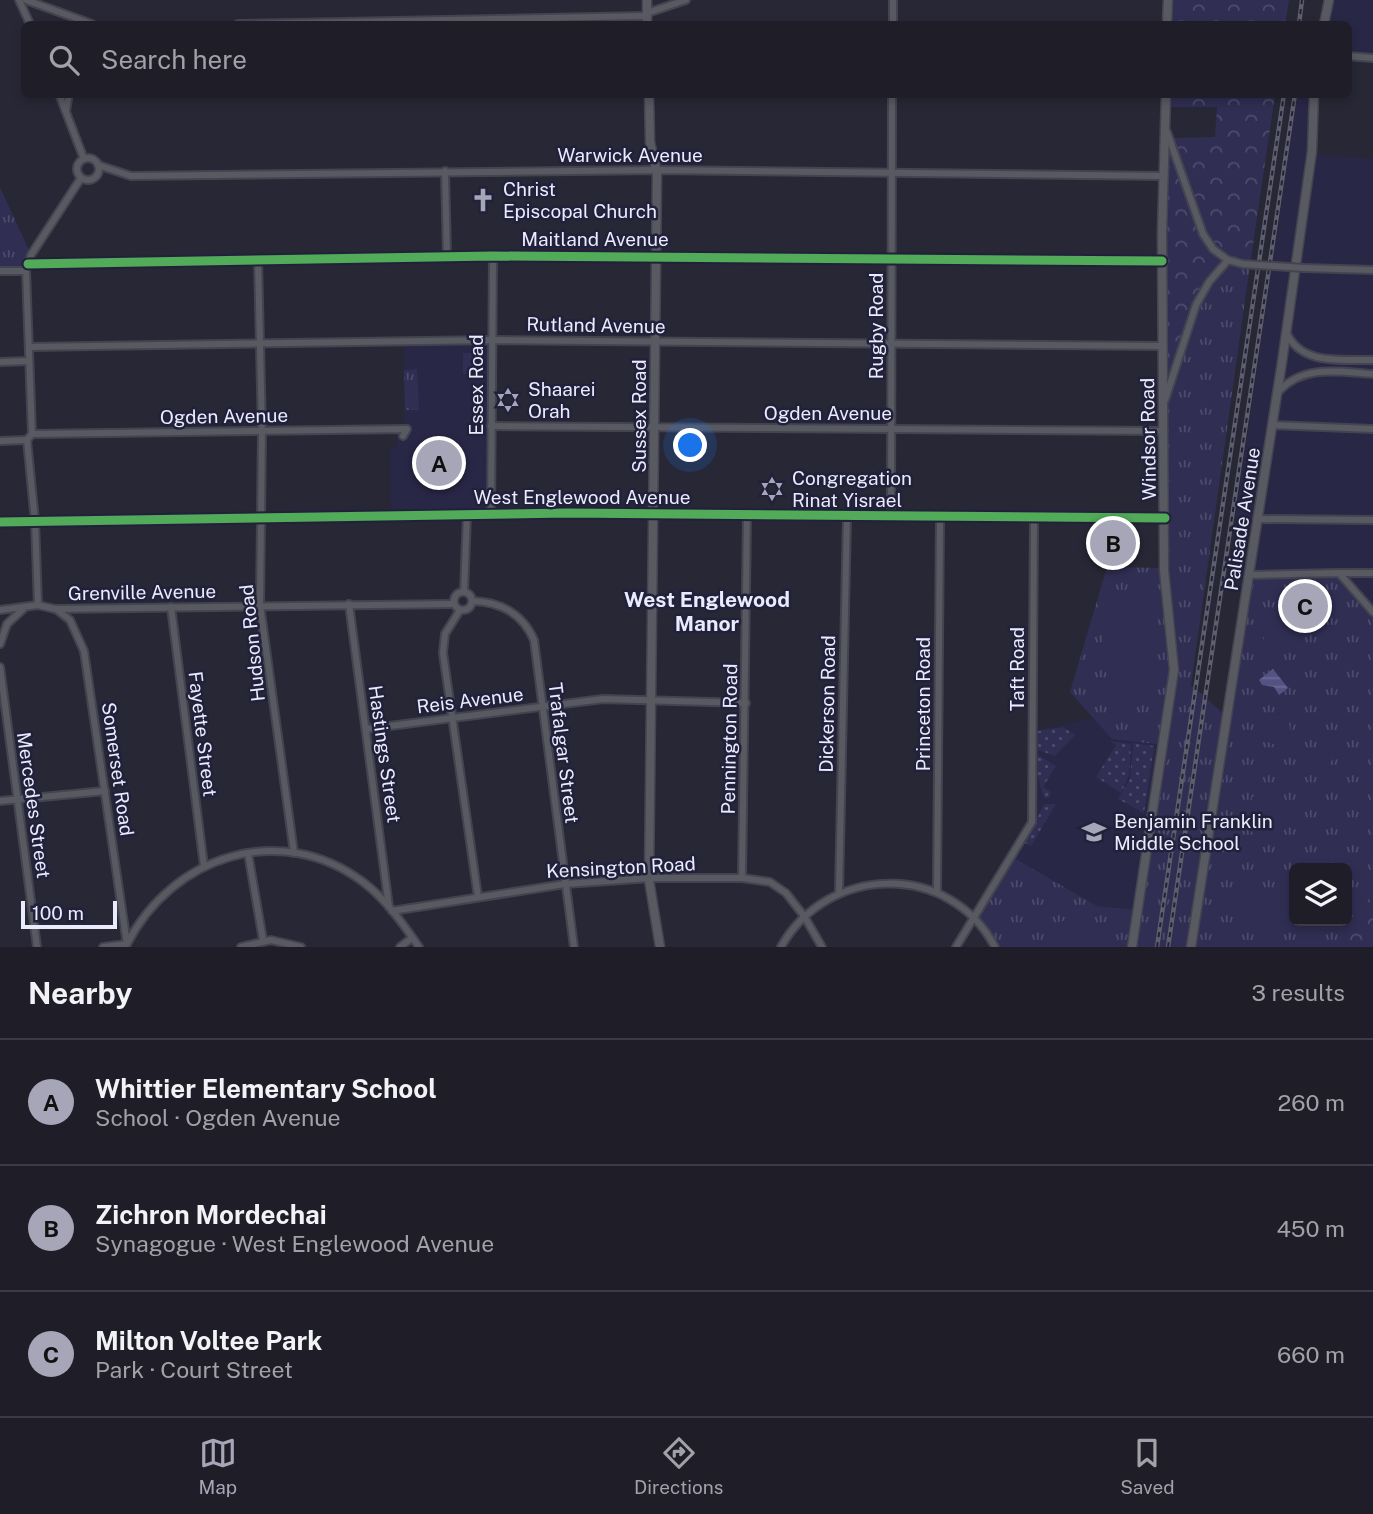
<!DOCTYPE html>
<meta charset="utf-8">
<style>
body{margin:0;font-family:"Public Sans",sans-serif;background:#2b2a34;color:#f1f3f6}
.controls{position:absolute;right:21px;bottom:21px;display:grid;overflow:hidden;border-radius:10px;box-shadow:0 4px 10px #0003}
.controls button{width:63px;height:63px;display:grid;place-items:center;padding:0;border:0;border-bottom:2px solid #3c3b45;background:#1e1d28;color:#f1f3f6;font:35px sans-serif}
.scale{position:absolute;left:21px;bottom:18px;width:96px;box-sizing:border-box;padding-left:7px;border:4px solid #ebebfe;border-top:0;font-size:19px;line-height:24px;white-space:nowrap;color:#ebebfe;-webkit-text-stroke:5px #22213c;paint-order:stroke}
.you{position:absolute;left:691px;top:446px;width:24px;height:24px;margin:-18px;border:5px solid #fff;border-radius:50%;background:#1a73e8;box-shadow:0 0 0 10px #1a73e833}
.badge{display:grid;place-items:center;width:46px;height:46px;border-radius:50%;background:#a7a6b8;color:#111;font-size:23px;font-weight:700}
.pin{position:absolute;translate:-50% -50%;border:4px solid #fff;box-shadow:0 2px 7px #0006}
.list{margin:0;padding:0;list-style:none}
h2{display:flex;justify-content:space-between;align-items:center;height:91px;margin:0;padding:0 28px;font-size:30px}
h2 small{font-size:23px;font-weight:400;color:#a1a2a8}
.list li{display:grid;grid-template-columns:46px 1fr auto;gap:21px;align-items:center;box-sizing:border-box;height:126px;padding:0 28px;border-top:2px solid #3c3b45}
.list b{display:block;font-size:26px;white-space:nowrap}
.list p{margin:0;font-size:23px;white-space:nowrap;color:#a1a2a8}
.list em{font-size:23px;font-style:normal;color:#a1a2a8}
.icon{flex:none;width:38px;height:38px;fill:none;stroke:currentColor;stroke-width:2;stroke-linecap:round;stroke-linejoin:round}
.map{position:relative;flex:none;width:1373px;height:947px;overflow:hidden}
.search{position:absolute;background:#1e1d28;box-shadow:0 4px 10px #0003;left:21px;right:21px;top:21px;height:77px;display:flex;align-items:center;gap:18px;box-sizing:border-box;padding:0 24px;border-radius:10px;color:#a1a2a8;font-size:26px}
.sheet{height:469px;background:#1e1d28}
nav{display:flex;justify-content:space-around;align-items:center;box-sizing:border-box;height:98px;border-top:2px solid #3c3b45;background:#1e1d28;font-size:19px;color:#a1a2a8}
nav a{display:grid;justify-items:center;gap:4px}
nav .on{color:#a7a6b8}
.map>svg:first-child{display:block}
.built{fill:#292746}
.grass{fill:url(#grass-dots)}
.forest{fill:url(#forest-crowns)}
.park{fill:url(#park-tufts)}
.garden{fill:#302e53}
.water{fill:url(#water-rules)}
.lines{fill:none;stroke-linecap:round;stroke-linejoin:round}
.minor-casing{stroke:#444450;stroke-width:10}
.tertiary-casing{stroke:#444450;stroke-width:11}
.minor{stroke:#595962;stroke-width:6}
.tertiary{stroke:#595962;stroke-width:8}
.rail-casing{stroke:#5f5e6b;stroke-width:4.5}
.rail{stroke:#22213c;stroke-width:2;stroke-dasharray:5;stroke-linecap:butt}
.minor-bridge-casing{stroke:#444450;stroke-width:10;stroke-linecap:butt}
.minor-bridge{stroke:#595962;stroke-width:6}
.cycleway-casing{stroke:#22213c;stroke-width:13}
.cycleway{stroke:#51ab58;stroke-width:9}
.labels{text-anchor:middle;stroke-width:5;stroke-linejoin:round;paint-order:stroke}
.street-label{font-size:19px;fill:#ebebfe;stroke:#22213c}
.poi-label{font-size:19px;fill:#ebebfe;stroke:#22213c;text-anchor:start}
.neighbourhood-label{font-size:21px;font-weight:bold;fill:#ebebfe;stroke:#22213c}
</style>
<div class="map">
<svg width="1373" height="947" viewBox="0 0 1373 947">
<defs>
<pattern id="grass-dots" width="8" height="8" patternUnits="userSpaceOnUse" patternTransform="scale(1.75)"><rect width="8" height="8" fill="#302e53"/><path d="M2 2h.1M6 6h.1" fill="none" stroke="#4e4c6d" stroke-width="1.8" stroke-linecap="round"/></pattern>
<pattern id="forest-crowns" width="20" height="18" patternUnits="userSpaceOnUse" patternTransform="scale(1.75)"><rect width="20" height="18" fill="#302e53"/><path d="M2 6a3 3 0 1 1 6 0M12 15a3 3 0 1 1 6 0" fill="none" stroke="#4e4c6d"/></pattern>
<pattern id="park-tufts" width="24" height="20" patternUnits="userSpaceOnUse" patternTransform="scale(1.75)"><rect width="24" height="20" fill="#302e53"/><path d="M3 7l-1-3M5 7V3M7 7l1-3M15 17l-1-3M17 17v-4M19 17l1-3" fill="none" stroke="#4e4c6d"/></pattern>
<pattern id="water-rules" width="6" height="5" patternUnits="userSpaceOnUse" patternTransform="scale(1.75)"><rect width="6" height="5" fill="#545282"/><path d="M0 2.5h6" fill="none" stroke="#6d6b95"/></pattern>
</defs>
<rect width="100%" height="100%" fill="#282736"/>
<!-- built -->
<g class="built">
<polygon points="1329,0 1373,0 1373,58 1349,56 1348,24 1324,24"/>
<polygon points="1314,95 1312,154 1373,159 1373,612 1249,575 1256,519 1235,519 1297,96"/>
<polygon points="492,340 491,514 391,515 390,448 397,447 397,429 404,429 404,341"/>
<polygon points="1093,718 1112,739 1164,745 1138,910 1097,906 1011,856 1032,822 1033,731"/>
</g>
<!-- grass -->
<g class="grass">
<polygon points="1063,727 1075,735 1055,756 1038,750 1038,731"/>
<polygon points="1110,741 1131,744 1129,775 1121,793 1096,777 1116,745"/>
<polygon points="1133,743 1154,746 1144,813 1118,799 1130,779"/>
<polygon points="1038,755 1056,766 1043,787 1051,792 1049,798 1044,798 1037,773"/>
<polygon points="1044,804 1056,804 1031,846 1025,843"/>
</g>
<!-- forest -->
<g class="forest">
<polygon points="1168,0 1289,0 1285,24 1167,24"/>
<polygon points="1166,95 1275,95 1250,265 1163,405 1165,127 1170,138 1215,137 1217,107 1166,107"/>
<polygon points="1373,899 1373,947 1345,947 1334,931"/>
</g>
<!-- park -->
<g class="park">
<polygon points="0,187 31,255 26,271 0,271"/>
<polygon points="1225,264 1250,265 1191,685 1226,716 1249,575 1339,573 1373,612 1373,899 1347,921 1347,868 1294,868 1294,921 1347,921 1335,931 1345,947 995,947 974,918 1011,856 1097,906 1137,910 1164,745 1112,739 1070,692 1107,567 1164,568 1163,405 1206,280"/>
<polygon points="417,369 419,410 405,410 404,370"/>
</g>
<!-- garden -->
<g class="garden">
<rect x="463" y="353" width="15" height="21"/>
<polygon points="1148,595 1158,692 1109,697 1099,600"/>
<polygon points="1266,618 1281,620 1277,647 1263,645"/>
<polygon points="1286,620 1301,622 1298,649 1283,647"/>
<circle cx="1275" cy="729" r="15"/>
<polygon points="1325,739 1340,747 1327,768 1313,759"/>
<path d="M1252,797L1285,801L1289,805C1297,829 1273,844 1253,834L1250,827Z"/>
<polygon points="1238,885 1258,888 1260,900 1255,910 1237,908"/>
<polygon points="1264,889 1294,892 1294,921 1321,921 1320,935 1260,928"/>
<polygon points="1085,917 1090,940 1119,944 1119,947 1053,947 1047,924"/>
</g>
<!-- water -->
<polygon class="water" points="1273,669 1288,688 1279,695 1274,687 1262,685 1259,680"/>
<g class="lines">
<!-- minor casing -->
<g class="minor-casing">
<g id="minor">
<polyline points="19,0 30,24"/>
<polyline points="26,0 92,24"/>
<polyline points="647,13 686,0"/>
<polyline points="238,24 647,16"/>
<polyline points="893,24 893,0"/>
<polyline points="1348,56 1373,58"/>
<polyline points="59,94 84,159"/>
<polyline points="66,110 69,94"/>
<polyline points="1167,132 1203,234 1213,249 1228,260"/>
<circle cx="88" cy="169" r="11"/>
<polyline points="98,165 131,176 657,170 1164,176"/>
<polyline points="445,171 447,257"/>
<polyline points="258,260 262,431 260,605 294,853"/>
<polyline points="28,264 493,256 1162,261"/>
<polyline points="1304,268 1373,270"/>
<polyline points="0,271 26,271"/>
<path d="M1287,334C1303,366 1343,359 1373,360"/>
<polyline points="29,347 492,340 1163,346"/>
<polyline points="0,362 29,361"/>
<path d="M1279,391C1304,364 1340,372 1373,374"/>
<polyline points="1165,400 1196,305 1209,282 1228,260 1243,264"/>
<polyline points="1272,425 1373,429"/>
<polyline points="491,426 1164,431"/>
<polyline points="32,434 407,429 403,436"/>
<polyline points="0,441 27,440"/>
<polyline points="491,514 493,256"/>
<polyline points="891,516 892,94"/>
<polyline points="1257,519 1373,520"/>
<polyline points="0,522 567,513 1165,518"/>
<polyline points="1339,573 1373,573"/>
<polyline points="1249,575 1339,573 1373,612"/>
<circle cx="463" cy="601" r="9"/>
<polyline points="464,592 467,514"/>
<path d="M472,601C501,602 522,613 534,640L574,947"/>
<polyline points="349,604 389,907"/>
<polyline points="38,605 35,521 27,440 32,434 26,271 31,255 81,178"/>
<polyline points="171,607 204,866"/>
<polyline points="56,609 70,620 84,651 127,944 103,947"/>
<polyline points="0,610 38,605 55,609 454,604"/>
<polyline points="460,610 445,634 443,653 478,897"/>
<polyline points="0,644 7,624 23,609"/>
<polyline points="0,667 37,947"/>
<polyline points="366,729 603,699 746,703"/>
<polyline points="0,801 105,791"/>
<polyline points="248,853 263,940"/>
<polyline points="742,878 747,516"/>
<polyline points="839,892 847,516"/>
<polyline points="937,892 940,517"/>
<polyline points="392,911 565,884 651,878 742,878 770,882 786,893 804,916 822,947"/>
<path d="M127,944C172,856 280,820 363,882C386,899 403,924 419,947"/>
<polyline points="241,947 271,940 301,947"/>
<polyline points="400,947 412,938"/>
<path d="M781,947C827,864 950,861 995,947"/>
<polyline points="956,947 1032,822 1034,517"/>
</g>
</g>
<!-- tertiary casing -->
<g class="tertiary-casing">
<g id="tertiary">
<polyline points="647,0 647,24"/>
<polyline points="1167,24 1168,0"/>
<polyline points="1324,24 1329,0"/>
<polyline points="649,94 650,142 657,173 649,880 660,947"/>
<polyline points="1132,947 1174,670 1164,570 1162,231 1166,94"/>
<polyline points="1191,947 1282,362 1312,151 1314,94"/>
</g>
</g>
<!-- minor -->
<use href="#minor" class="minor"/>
<!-- tertiary -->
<use href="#tertiary" class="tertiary"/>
<!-- rail casing -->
<g class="rail-casing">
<g id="rail">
<polyline points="1299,24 1302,0"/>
<polyline points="1157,947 1284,94"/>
<polyline points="1168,947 1295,94"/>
</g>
</g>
<!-- rail -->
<use href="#rail" class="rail"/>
<!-- minor-bridge casing -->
<g class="minor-bridge-casing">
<polyline id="minor-bridge" points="1243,264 1304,268"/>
</g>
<!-- minor-bridge -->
<use href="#minor-bridge" class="minor-bridge"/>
<!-- cycleway casing -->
<g class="cycleway-casing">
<g id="cycleway">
<polyline points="28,264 493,256 1162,261"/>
<polyline points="0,522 567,513 1165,518"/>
</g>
</g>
<!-- cycleway -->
<use href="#cycleway" class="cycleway"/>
</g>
<!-- icons -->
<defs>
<g id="church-bare" transform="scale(1.89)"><path d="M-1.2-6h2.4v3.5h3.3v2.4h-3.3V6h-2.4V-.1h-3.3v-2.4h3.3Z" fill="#a7a6b8" stroke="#22213c" stroke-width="2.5" paint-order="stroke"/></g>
<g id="synagogue-bare" transform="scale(1.89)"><path d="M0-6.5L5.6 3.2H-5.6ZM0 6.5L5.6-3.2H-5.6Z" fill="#a7a6b8" stroke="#22213c" stroke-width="2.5" paint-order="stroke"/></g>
<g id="school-bare" transform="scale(1.89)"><path d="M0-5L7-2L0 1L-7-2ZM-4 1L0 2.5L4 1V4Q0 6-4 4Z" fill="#a7a6b8" stroke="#22213c" stroke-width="2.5" paint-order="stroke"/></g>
</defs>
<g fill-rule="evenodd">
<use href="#church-bare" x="483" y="200"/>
<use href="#synagogue-bare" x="508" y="400"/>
<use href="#synagogue-bare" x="772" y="489"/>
<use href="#school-bare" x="1094" y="832"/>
</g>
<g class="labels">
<!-- street labels -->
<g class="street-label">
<text x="630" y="162">Warwick Avenue</text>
<text x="595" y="246">Maitland Avenue</text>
<text transform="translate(596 325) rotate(1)" y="7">Rutland Avenue</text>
<text transform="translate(876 326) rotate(-90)" y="7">Rugby Road</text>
<text transform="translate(476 385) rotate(-90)" y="7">Essex Road</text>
<text x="828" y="420">Ogden Avenue</text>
<text transform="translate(224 416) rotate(-1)" y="7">Ogden Avenue</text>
<text transform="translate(639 416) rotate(-90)" y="7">Sussex Road</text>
<text transform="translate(1148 439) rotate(-91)" y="7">Windsor Road</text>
<text x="582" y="504">West Englewood Avenue</text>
<text transform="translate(1242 519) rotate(-81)" y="7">Palisade Avenue</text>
<text transform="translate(142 592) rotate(-1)" y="7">Grenville Avenue</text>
<text transform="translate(252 643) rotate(-96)" y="7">Hudson Road</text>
<text transform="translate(1017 669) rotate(-90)" y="7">Taft Road</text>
<text transform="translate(470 700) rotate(-7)" y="7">Reis Avenue</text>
<text transform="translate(827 704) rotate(-89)" y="7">Dickerson Road</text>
<text transform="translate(923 704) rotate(-90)" y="7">Princeton Road</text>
<text transform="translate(203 734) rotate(83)" y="7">Fayette Street</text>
<text transform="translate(729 739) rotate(-89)" y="7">Pennington Road</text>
<text transform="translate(564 753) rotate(83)" y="7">Trafalgar Street</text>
<text transform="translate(385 754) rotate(82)" y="7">Hastings Street</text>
<text transform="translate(118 769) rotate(82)" y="7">Somerset Road</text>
<text transform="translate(34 805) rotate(82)" y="7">Mercedes Street</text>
<text transform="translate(621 867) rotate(-3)" y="7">Kensington Road</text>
</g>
<!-- poi labels -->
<g class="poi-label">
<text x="503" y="196">Christ<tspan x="503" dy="22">Episcopal Church</tspan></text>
<text x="528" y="396">Shaarei<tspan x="528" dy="22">Orah</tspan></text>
<text x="792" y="485">Congregation<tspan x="792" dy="22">Rinat Yisrael</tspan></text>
<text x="1114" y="828">Benjamin Franklin<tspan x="1114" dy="22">Middle School</tspan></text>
</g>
<!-- neighbourhood labels -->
<g class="neighbourhood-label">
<text x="707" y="607">West Englewood<tspan x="707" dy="24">Manor</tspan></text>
</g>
</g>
</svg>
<div class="controls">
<button><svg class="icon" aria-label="layers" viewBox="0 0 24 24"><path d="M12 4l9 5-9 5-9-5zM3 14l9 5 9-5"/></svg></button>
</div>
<div class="scale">100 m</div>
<div class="you"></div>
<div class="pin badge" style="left:439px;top:463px">A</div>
<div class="pin badge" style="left:1113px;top:543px">B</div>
<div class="pin badge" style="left:1305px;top:606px">C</div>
<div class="search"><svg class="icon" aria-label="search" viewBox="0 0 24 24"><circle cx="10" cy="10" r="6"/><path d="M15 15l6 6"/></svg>Search here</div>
</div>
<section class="sheet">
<h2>Nearby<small>3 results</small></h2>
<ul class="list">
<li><span class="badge">A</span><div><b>Whittier Elementary School</b><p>School · Ogden Avenue</p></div><em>260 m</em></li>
<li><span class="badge">B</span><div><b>Zichron Mordechai</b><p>Synagogue · West Englewood Avenue</p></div><em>450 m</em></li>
<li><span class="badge">C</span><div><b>Milton Voltee Park</b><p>Park · Court Street</p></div><em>660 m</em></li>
</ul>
</section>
<nav>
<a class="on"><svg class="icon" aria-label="map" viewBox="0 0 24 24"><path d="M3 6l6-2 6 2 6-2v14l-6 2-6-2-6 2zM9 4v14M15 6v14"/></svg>Map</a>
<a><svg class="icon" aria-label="directions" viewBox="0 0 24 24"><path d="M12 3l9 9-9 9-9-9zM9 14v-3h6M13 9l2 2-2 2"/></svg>Directions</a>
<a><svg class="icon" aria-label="saved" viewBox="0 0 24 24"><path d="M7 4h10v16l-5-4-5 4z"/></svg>Saved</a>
</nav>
